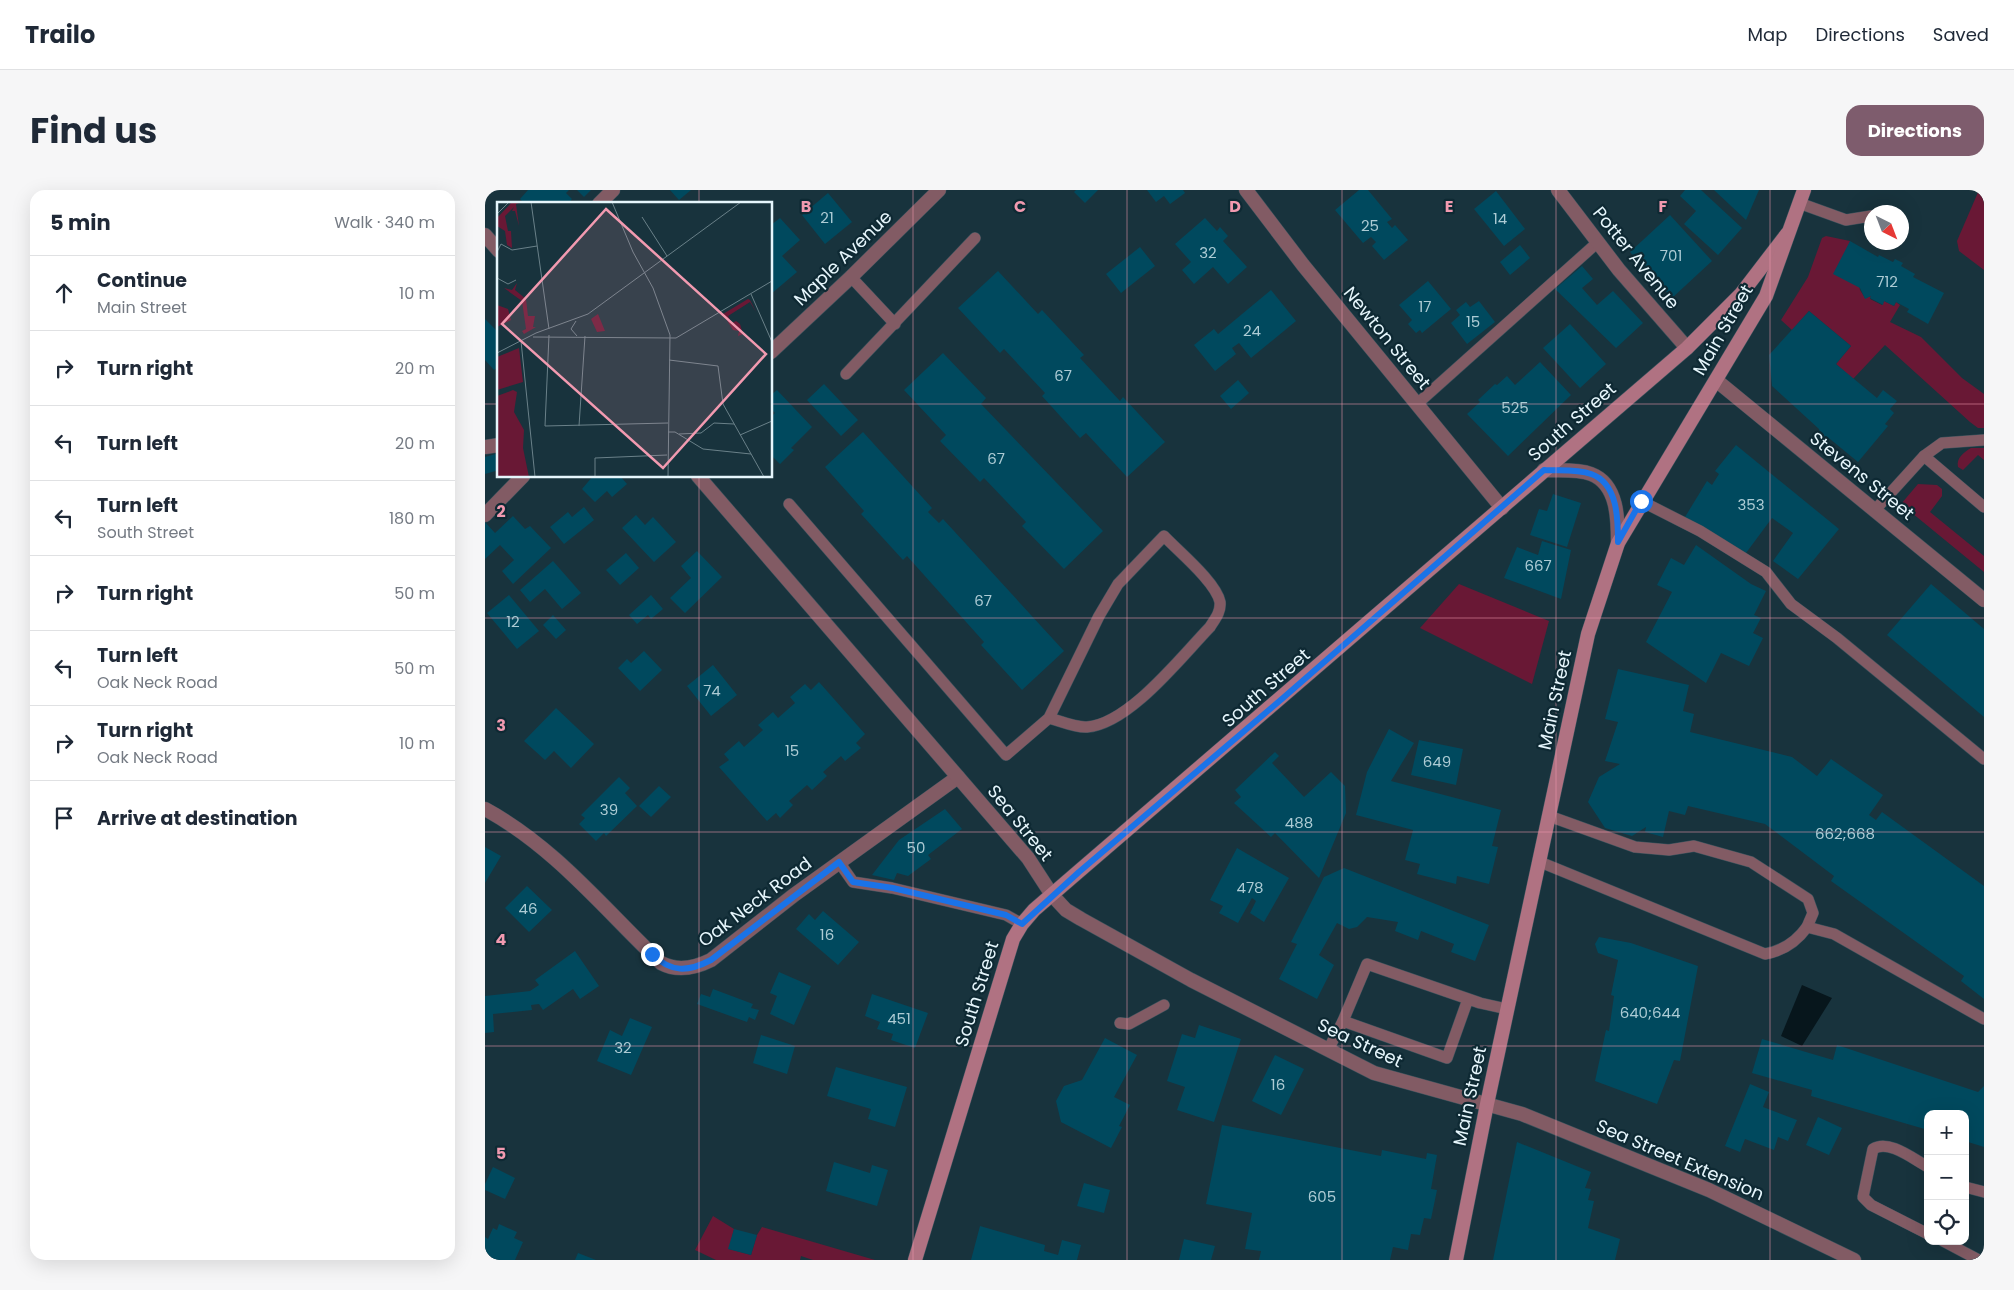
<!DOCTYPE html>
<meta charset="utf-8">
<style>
body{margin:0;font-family:Poppins,sans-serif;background:#f6f6f7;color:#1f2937}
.controls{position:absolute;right:15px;bottom:15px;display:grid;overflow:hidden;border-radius:10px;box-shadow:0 5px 20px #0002}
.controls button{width:45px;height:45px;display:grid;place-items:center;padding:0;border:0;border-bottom:1px solid #e0e1e3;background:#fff;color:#1f2937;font:25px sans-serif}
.compass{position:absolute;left:1379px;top:15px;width:45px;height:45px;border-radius:50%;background:#fff;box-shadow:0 5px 20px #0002;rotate:138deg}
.stop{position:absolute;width:15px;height:15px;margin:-11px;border:4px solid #1a73e8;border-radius:50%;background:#fff}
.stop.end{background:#1a73e8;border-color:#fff;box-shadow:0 1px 5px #0008}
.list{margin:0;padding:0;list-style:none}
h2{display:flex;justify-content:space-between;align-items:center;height:65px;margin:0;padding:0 20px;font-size:21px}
h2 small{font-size:16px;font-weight:400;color:#747a83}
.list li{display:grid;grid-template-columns:32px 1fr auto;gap:15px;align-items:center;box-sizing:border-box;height:75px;padding:0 20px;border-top:1px solid #e0e1e3}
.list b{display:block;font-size:19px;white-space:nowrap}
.list p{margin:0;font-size:16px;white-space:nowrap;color:#747a83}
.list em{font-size:16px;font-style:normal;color:#747a83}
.icon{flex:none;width:28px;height:28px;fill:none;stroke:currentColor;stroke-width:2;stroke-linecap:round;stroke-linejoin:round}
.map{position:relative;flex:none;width:1499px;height:1070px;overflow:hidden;border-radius:15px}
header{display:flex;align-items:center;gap:30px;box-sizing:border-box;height:70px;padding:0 25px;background:#fff;border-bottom:1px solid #e0e1e3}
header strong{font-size:24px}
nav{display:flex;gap:28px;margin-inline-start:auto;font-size:18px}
.intro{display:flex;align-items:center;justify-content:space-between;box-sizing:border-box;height:120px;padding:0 30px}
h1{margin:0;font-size:35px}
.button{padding:12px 22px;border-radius:15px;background:#7e5c6d;color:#fff;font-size:18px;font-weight:700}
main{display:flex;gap:30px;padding:0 30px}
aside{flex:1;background:#fff;border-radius:15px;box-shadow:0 5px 20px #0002}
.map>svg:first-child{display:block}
.green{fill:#691835}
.water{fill:#07161c}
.building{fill:#00495e}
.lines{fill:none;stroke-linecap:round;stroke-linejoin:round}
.service-casing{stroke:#39525c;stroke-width:12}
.minor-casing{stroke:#39525c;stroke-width:15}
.tertiary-casing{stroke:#39525c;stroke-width:15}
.secondary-casing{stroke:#39525c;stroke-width:15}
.service{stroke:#825b64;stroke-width:11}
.minor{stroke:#825b64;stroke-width:14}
.tertiary{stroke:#825b64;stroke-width:14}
.secondary{stroke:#b07282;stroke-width:14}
.route{stroke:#1a73e8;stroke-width:6}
.grid{fill:none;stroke:#f29ab0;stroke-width:1;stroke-opacity:0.55}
.labels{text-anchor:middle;stroke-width:4.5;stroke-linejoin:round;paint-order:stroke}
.number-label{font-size:15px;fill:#accbd4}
.street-label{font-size:18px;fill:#e6f6fc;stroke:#0e2933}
.inset-road{fill:none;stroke:#6a8189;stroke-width:1}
.view{fill:#f29ab0;fill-opacity:0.15;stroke:#f29ab0;stroke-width:2.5}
.inset-edge{fill:none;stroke:#e6f6fc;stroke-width:2.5}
.grid-label{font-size:16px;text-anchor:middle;font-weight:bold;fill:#f29ab0;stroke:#0e2933;stroke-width:4.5;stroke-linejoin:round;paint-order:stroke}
</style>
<header>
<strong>Trailo</strong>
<nav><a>Map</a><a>Directions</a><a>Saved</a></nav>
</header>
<div class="intro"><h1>Find us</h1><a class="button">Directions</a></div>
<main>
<aside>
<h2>5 min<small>Walk · 340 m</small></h2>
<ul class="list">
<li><svg class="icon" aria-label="ahead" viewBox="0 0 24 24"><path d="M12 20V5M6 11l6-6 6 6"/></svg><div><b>Continue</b><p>Main Street</p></div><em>10 m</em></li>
<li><svg class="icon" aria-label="right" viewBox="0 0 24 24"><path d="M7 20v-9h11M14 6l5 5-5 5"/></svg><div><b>Turn right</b></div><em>20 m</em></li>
<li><svg class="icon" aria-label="left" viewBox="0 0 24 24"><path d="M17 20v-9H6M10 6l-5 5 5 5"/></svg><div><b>Turn left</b></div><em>20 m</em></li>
<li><svg class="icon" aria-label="left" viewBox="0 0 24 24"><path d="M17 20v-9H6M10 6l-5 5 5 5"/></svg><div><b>Turn left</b><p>South Street</p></div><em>180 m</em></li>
<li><svg class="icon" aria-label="right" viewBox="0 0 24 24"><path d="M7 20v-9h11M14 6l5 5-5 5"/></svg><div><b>Turn right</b></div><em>50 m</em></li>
<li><svg class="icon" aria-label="left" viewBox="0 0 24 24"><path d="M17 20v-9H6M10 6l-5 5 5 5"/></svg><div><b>Turn left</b><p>Oak Neck Road</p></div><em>50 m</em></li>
<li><svg class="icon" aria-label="right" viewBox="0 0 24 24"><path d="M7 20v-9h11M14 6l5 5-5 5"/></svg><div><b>Turn right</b><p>Oak Neck Road</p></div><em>10 m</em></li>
<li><svg class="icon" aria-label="arrive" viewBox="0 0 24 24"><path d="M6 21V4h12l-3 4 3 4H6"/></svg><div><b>Arrive at destination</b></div></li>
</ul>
</aside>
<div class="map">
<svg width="1499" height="1070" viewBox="0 0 1499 1070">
<rect width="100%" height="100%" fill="#18333d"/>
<!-- green -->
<g class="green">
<polygon points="1494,0 1499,0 1499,80 1474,61 1472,51"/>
<polygon points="1341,46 1365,51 1375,100 1380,108 1386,106 1385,109 1397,115 1399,111 1409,116 1411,112 1415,115 1405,132 1436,147 1477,188 1499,204 1499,238 1493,238 1485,232 1400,155 1368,189 1351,174 1366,156 1324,121 1307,140 1296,130 1323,87 1337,48"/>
<path d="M1486,258H1499V270L1493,265L1478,280L1473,277C1471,268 1479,262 1486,258Z"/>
<polygon points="1433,294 1452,295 1457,299 1457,306 1445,322 1499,366 1499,382 1416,314"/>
<polygon points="974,394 1064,431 1047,494 935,438"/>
<polygon points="228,1026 249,1039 244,1059 266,1065 272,1045 277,1037 390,1070 328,1070 316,1066 315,1070 231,1070 210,1060"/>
</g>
<!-- water -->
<polygon class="water" points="1317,795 1347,808 1317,856 1296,846"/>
<!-- building -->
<g class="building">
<polygon points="43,0 84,0 81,3 87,9 83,14 40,14 35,9"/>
<polygon points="92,0 106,0 99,7"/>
<polygon points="185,0 206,0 194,10"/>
<polygon points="591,0 613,0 600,13 589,2"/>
<polygon points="662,0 698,0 700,3 685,14 679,6 671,12"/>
<polygon points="874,0 883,0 907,29 902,32 907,38 910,35 923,50 899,70 887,56 891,52 886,47 878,53 850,20"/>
<polygon points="1200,0 1216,0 1257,38 1233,65 1199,34 1211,21 1195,6"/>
<polygon points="1229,0 1274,0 1261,30"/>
<polygon points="1011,1 1040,39 1019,56 989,19"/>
<polygon points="343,3 367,32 340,54 317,25"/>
<polygon points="1185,25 1227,71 1187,108 1145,62"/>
<polygon points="295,28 315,50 297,66 312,82 286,104 286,35"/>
<polygon points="720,28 732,41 735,37 743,46 738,51 762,77 743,94 728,77 709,94 697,80 706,72 690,54"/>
<polygon points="1365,51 1393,67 1394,65 1408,72 1410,69 1418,73 1416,76 1430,84 1428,87 1459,103 1443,134 1422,122 1424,119 1411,112 1409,116 1399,111 1398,115 1385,108 1386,106 1380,109 1375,98 1348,84"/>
<polygon points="1035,55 1045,68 1025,85 1015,72"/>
<polygon points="655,57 670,76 636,103 621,84"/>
<polygon points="1097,76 1108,89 1097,98 1112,115 1128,101 1158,133 1131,158 1070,99"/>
<polygon points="513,81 553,124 557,120 599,165 595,168 635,211 638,207 680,252 642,287 601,243 595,248 557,206 560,203 519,159 515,163 473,118"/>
<polygon points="943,91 966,119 937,143 935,140 931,143 923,134 927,130 914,115"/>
<polygon points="786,100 811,131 766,168 754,153 747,158 751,164 730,181 709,155 729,139 733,144"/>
<polygon points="994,111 1010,132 982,154 966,133 975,125 971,120 981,112 985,117"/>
<polygon points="1324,121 1366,156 1351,174 1392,208 1398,200 1412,211 1405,219 1409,223 1400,234 1403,236 1373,272 1345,249 1336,248 1334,239 1287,196 1284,165"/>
<polygon points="0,129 14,143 14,176 9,180 0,170"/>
<polygon points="1085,134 1121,174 1095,198 1058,158"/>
<polygon points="458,163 501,208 496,214 618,341 579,379 537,336 541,332 499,288 495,292 455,251 461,245 419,200"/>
<polygon points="1055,172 1086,205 1023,266 982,224 995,212 993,210 1010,194 1012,195 1022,186 1030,195"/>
<polygon points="753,190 764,203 746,219 735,206"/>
<polygon points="339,194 373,230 356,246 322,210"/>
<polygon points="292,200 327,237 306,258 309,260 295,274 286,265 286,227 290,223 286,219 286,205"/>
<polygon points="378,242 447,318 443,322 454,333 458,329 579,461 537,500 496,455 499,452 422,366 418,370 376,324 379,321 340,277"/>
<polygon points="1251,255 1354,339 1313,389 1288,371 1308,343 1287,328 1261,363 1200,327 1222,291 1227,295 1234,284 1230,281"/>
<polygon points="14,263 14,280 0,284 0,267"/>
<polygon points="108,286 135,286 142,294 127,307 122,301 110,312 97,299"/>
<polygon points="1068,304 1096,313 1082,357 1045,345 1054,319 1062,321"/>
<polygon points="99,317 109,330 79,354 65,337 83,322 87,327"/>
<polygon points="151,325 160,335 168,327 191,352 169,372 137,338"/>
<polygon points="28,326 40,339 45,336 66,358 28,394 17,381 29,370 15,355 0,369 0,332 10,343"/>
<polygon points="1057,351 1086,360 1076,409 1019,388 1032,357 1053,365"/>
<polygon points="1211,355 1266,394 1281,401 1269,425 1276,428 1268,443 1278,448 1264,476 1236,463 1221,493 1161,452 1187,402 1172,395 1186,368 1199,375"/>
<polygon points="212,361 237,387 200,423 185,408 206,388 196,376"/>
<polygon points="141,363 154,378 135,395 121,380"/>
<polygon points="68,371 96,403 77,419 60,399 45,412 35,400"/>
<polygon points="1446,394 1499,439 1499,527 1402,445"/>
<polygon points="24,405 54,441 32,459 2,423"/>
<polygon points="166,405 178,419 166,429 163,425 152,434 144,425"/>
<polygon points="68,425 81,440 71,449 58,435"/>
<polygon points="159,461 177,480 155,501 133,478 142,469 146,473"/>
<polygon points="228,475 252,505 226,526 202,496"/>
<polygon points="1133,479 1204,495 1198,521 1209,524 1205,542 1307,567 1332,586 1346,569 1398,605 1384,625 1391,630 1397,622 1499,696 1499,809 1476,791 1479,786 1346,691 1349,686 1280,634 1203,616 1200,625 1184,621 1178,647 1160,642 1161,637 1147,646 1120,638 1103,612 1114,587 1135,574 1120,571 1133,532 1120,529"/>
<polygon points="334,492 380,544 371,553 376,558 360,571 356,566 338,582 342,586 327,600 322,595 304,611 308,615 295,628 291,623 282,631 234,577 244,570 239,564 254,551 259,557 278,540 273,535 288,522 293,528 310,513 305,507 320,494 326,500"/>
<polygon points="71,518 109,554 86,578 69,561 60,570 39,551"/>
<polygon points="904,539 929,553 906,591 1016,620 1007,656 1013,657 1004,694 972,686 971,694 932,684 935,674 920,670 928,640 871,625 882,582"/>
<polygon points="934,550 978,559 971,595 926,585"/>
<polygon points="790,562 794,566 787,573 819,607 846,582 860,596 861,623 834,688 790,643 786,647 749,613 756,607 750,600"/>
<polygon points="134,587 145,598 140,603 152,616 121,646 119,643 111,651 94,634 100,628 96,625"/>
<polygon points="174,596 186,607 166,627 154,616"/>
<polygon points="460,619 477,639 443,665 446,669 423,686 412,683 409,690 387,685 414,650"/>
<polygon points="0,657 16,666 0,693"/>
<polygon points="752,658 804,688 779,732 765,723 771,711 767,708 753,733 734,723 738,716 725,710"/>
<polygon points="859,678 1004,735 990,771 966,762 969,754 936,741 933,750 910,741 913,732 882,727 872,737 864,739 852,733 834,765 849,775 832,809 794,789 812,754 806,752 839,687"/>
<polygon points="42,696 67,720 44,742 20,718"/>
<polygon points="338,721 374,752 353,775 311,739 324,724 330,730"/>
<polygon points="1114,747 1146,753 1213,776 1195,871 1189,870 1172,914 1110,891 1121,840 1124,841 1129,806 1126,805 1133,770 1113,763 1110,754"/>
<polygon points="90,761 114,796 95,809 88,799 58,820 54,814 46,815 47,820 8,824 9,842 0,843 0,806 45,801 54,795 50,790"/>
<polygon points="294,782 326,796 309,835 285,824 292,806 285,803"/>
<polygon points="228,799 268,814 266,818 274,820 270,830 264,827 262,832 212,814 216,804 225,807"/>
<polygon points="387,804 443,823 430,858 406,850 408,844 392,839 395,832 380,826"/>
<polygon points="145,828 167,837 146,885 112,871 125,840 137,846"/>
<polygon points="714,835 756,849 729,932 692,920 700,897 682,891 697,844 710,848"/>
<polygon points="276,845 310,856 302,884 268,873"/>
<polygon points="620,848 652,865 629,907 645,915 634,936 637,937 626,958 576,932 571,911 579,896 597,890"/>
<polygon points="1277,849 1348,870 1352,855 1493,902 1499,896 1499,957 1480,951 1480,924 1443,924 1443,940 1326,906 1327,900 1267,883"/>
<polygon points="790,865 819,879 796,925 767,911"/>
<polygon points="351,877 422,897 410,937 383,929 386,919 342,906"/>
<polygon points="1265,894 1284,902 1278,917 1312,930 1303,951 1293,947 1289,960 1260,949 1255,962 1240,956"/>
<polygon points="1333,927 1357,938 1344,965 1321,955"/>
<polygon points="737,935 896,966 897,960 941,969 942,963 952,965 946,999 952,1000 946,1029 939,1028 935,1045 926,1044 923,1060 908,1057 905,1070 774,1070 776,1061 760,1059 767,1023 721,1014"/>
<polygon points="1032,952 1106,982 1100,998 1106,999 1103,1010 1109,1011 1103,1038 1135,1049 1130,1070 1008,1070"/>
<polygon points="349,972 385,983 387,975 403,980 392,1016 341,1001"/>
<polygon points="8,977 30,988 20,1009 0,1000 0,994"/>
<polygon points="599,993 625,1000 619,1023 592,1016"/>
<polygon points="14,1034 32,1042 29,1048 38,1052 30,1070 0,1070 0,1047 3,1049 8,1038 12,1040"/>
<polygon points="495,1036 560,1055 559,1061 573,1065 577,1050 596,1055 592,1070 486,1070"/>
<polygon points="249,1039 272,1045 266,1065 243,1059"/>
<polygon points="699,1049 730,1056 726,1070 694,1070"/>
<polygon points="93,1063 111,1070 90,1070"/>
</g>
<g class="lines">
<!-- service casing -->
<g class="service-casing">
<g id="service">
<polyline points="1314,13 1361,30 1386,26"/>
<polyline points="366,87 410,134"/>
<polyline points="361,184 490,48"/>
<polyline points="932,214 1113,52"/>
<polyline points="1439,266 1457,253 1499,250"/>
<polyline points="1156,311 1215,341 1281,382 1306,414 1352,448 1499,569"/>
<path d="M304,314L521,565L564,528L614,426L633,394L679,346C693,361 731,392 735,412C736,422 730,429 725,437C696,467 644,534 602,537C591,538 575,531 564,528"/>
<polyline points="1390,320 1439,266 1499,317"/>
<polyline points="1064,626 1150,657 1184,660 1209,656 1266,672 1323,709 1328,723 1322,737"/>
<polyline points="354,672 368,692 407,698 521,725 537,734"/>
<path d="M1055,672L1280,764C1297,761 1312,751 1322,737L1349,744L1499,829"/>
<polyline points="983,809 962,868 858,831 882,774 995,813 1022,819"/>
<polyline points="635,833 644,834 679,815"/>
<polyline points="843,860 858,831"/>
<path d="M1443,977C1428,969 1404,949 1388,959L1378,1007L1386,1015L1443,1044"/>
<polyline points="1480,997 1499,1002"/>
<polyline points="1458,1051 1494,1070"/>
</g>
</g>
<!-- minor casing -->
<g class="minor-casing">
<g id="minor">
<polyline points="761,0 818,75 1017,318"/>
<polyline points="1073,0 1134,80 1202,158"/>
<polyline points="114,14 128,0"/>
<polyline points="286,162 366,87 454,0"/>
<polyline points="1232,191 1499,410"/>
<polyline points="0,257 14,255"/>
<path d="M1059,280C1074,281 1092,279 1106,284C1133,294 1133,330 1133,353"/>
<polyline points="0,325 38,286"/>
<path d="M0,619C70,657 119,719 176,773C193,782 210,778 226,770L309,705L473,587"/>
<polyline points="567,705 581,720 596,729 706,790 889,883 1037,924 1224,1000 1369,1070"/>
</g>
</g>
<!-- tertiary casing -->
<g class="tertiary-casing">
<g id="tertiary">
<polyline points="0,45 14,61"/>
<polyline points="213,286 543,668 567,705"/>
</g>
</g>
<!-- secondary casing -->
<g class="secondary-casing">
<g id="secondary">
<polyline points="430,1070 528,749 537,734 549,720 593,682 1202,158 1256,104 1302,44"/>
<polyline points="971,1070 1002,914 1103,444 1133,353 1281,106 1319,0"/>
</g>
</g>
<!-- service -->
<use href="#service" class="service"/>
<!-- minor -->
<use href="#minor" class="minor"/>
<!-- tertiary -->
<use href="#tertiary" class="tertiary"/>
<!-- secondary -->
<use href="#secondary" class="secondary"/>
</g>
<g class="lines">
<!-- route -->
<path class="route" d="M167,764C186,783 203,782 226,770L354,672L368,692L408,698L521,725L537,734L594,682L798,508L1059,280C1074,281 1092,279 1106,284C1133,293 1133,330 1133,352L1156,311"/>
</g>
<!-- grid -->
<path class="grid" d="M214,0V14M428,0V1070M642,0V1070M857,0V1070M1071,0V1070M1285,0V1070M0,214H14M286,214H1499M214,286V1070M0,428H1499M0,642H1499M0,856H1499"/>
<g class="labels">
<!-- number labels -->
<g class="number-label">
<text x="342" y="33">21</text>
<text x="1015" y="34">14</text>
<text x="885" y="41">25</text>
<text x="723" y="68">32</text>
<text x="1186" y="71">701</text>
<text x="1402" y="97">712</text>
<text x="940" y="122">17</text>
<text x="988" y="137">15</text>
<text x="767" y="146">24</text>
<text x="578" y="191">67</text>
<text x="1030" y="223">525</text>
<text x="511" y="274">67</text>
<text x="1266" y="320">353</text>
<text x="1053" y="381">667</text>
<text x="498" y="416">67</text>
<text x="28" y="437">12</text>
<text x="227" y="506">74</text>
<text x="307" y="566">15</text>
<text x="952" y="577">649</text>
<text x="124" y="625">39</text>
<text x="814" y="638">488</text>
<text x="1360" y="649">662;668</text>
<text x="431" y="663">50</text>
<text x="765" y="703">478</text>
<text x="43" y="724">46</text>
<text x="342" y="750">16</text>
<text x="1165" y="828">640;644</text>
<text x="414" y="834">451</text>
<text x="138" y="863">32</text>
<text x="793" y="900">16</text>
<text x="837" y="1012">605</text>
</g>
<!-- street labels -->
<g class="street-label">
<text transform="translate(358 68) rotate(-44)" y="6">Maple Avenue</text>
<text transform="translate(1151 68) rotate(51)" y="6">Potter Avenue</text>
<text transform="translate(1238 140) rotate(-60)" y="6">Main Street</text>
<text transform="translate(902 148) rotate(51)" y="6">Newton Street</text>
<text transform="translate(1087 232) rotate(-41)" y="6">South Street</text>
<text transform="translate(1377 286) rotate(39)" y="6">Stevens Street</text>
<text transform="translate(781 498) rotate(-41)" y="6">South Street</text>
<text transform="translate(1070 510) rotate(-78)" y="6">Main Street</text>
<text transform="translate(535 633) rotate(51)" y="6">Sea Street</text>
<text transform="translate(270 712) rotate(-37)" y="6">Oak Neck Road</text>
<text transform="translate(492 804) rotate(-73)" y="6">South Street</text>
<text transform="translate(875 853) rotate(25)" y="6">Sea Street</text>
<text transform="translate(985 906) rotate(-78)" y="6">Main Street</text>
<text transform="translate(1195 970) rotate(23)" y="6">Sea Street Extension</text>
</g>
</g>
<!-- overview -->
<g transform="translate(12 12)">
<rect width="275" height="275" fill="#18333d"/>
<path d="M15,0H25L19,2L22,24L18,9H15L17,5L8,14L11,29H14L15,46L10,43L8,29L0,24V16ZM20,81L18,88L29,97L31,114H38L36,125H39L27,132L25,129L29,127L25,99L7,86L15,88ZM251,97L253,98L259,110L253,100L231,114L235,121L239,119L243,122L246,132L241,134L242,129L236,128L226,112ZM0,103L11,107L14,118L0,125ZM101,112L108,129L100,130L94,117ZM22,146L26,180L0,188V155ZM16,188L20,190L17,210L27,228L26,246L32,275H0V194Z" fill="#691835"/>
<path class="inset-road" d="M34,0L52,127M115,0L136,50L156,86L173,133L171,275M0,12L12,0M145,15L170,54M0,50L4,42L15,48L40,44M0,76L11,82L19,78M254,92L275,140M79,119L74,127L80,134M52,133L48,224L171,221M36,135L179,136L275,79M24,139L38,275M0,151L39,131L91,112L244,0M172,158L221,164L226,202L267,275M82,224L88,134M171,230H178L206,247L254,252M182,232L204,231L217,221L237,222M243,233L275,219M98,275V256L170,253"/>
<path class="view" d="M109,7L269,152L166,266L5,122Z"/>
<rect width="275" height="275" class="inset-edge"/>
</g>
<g class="grid-label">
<text x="321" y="22">B</text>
<text x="535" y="22">C</text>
<text x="750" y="22">D</text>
<text x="964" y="22">E</text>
<text x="1178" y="22">F</text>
<text x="16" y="327">2</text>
<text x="16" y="541">3</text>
<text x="16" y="755">4</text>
<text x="16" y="969">5</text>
</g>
</svg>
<div class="controls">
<button>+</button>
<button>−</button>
<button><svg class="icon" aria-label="locate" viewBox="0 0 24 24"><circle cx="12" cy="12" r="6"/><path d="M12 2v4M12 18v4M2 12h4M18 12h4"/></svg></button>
</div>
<svg class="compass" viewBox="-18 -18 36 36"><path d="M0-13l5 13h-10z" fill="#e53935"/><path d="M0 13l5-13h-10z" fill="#747a83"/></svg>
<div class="stop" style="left:1156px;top:311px"></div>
<div class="stop end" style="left:167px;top:764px"></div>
</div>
</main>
